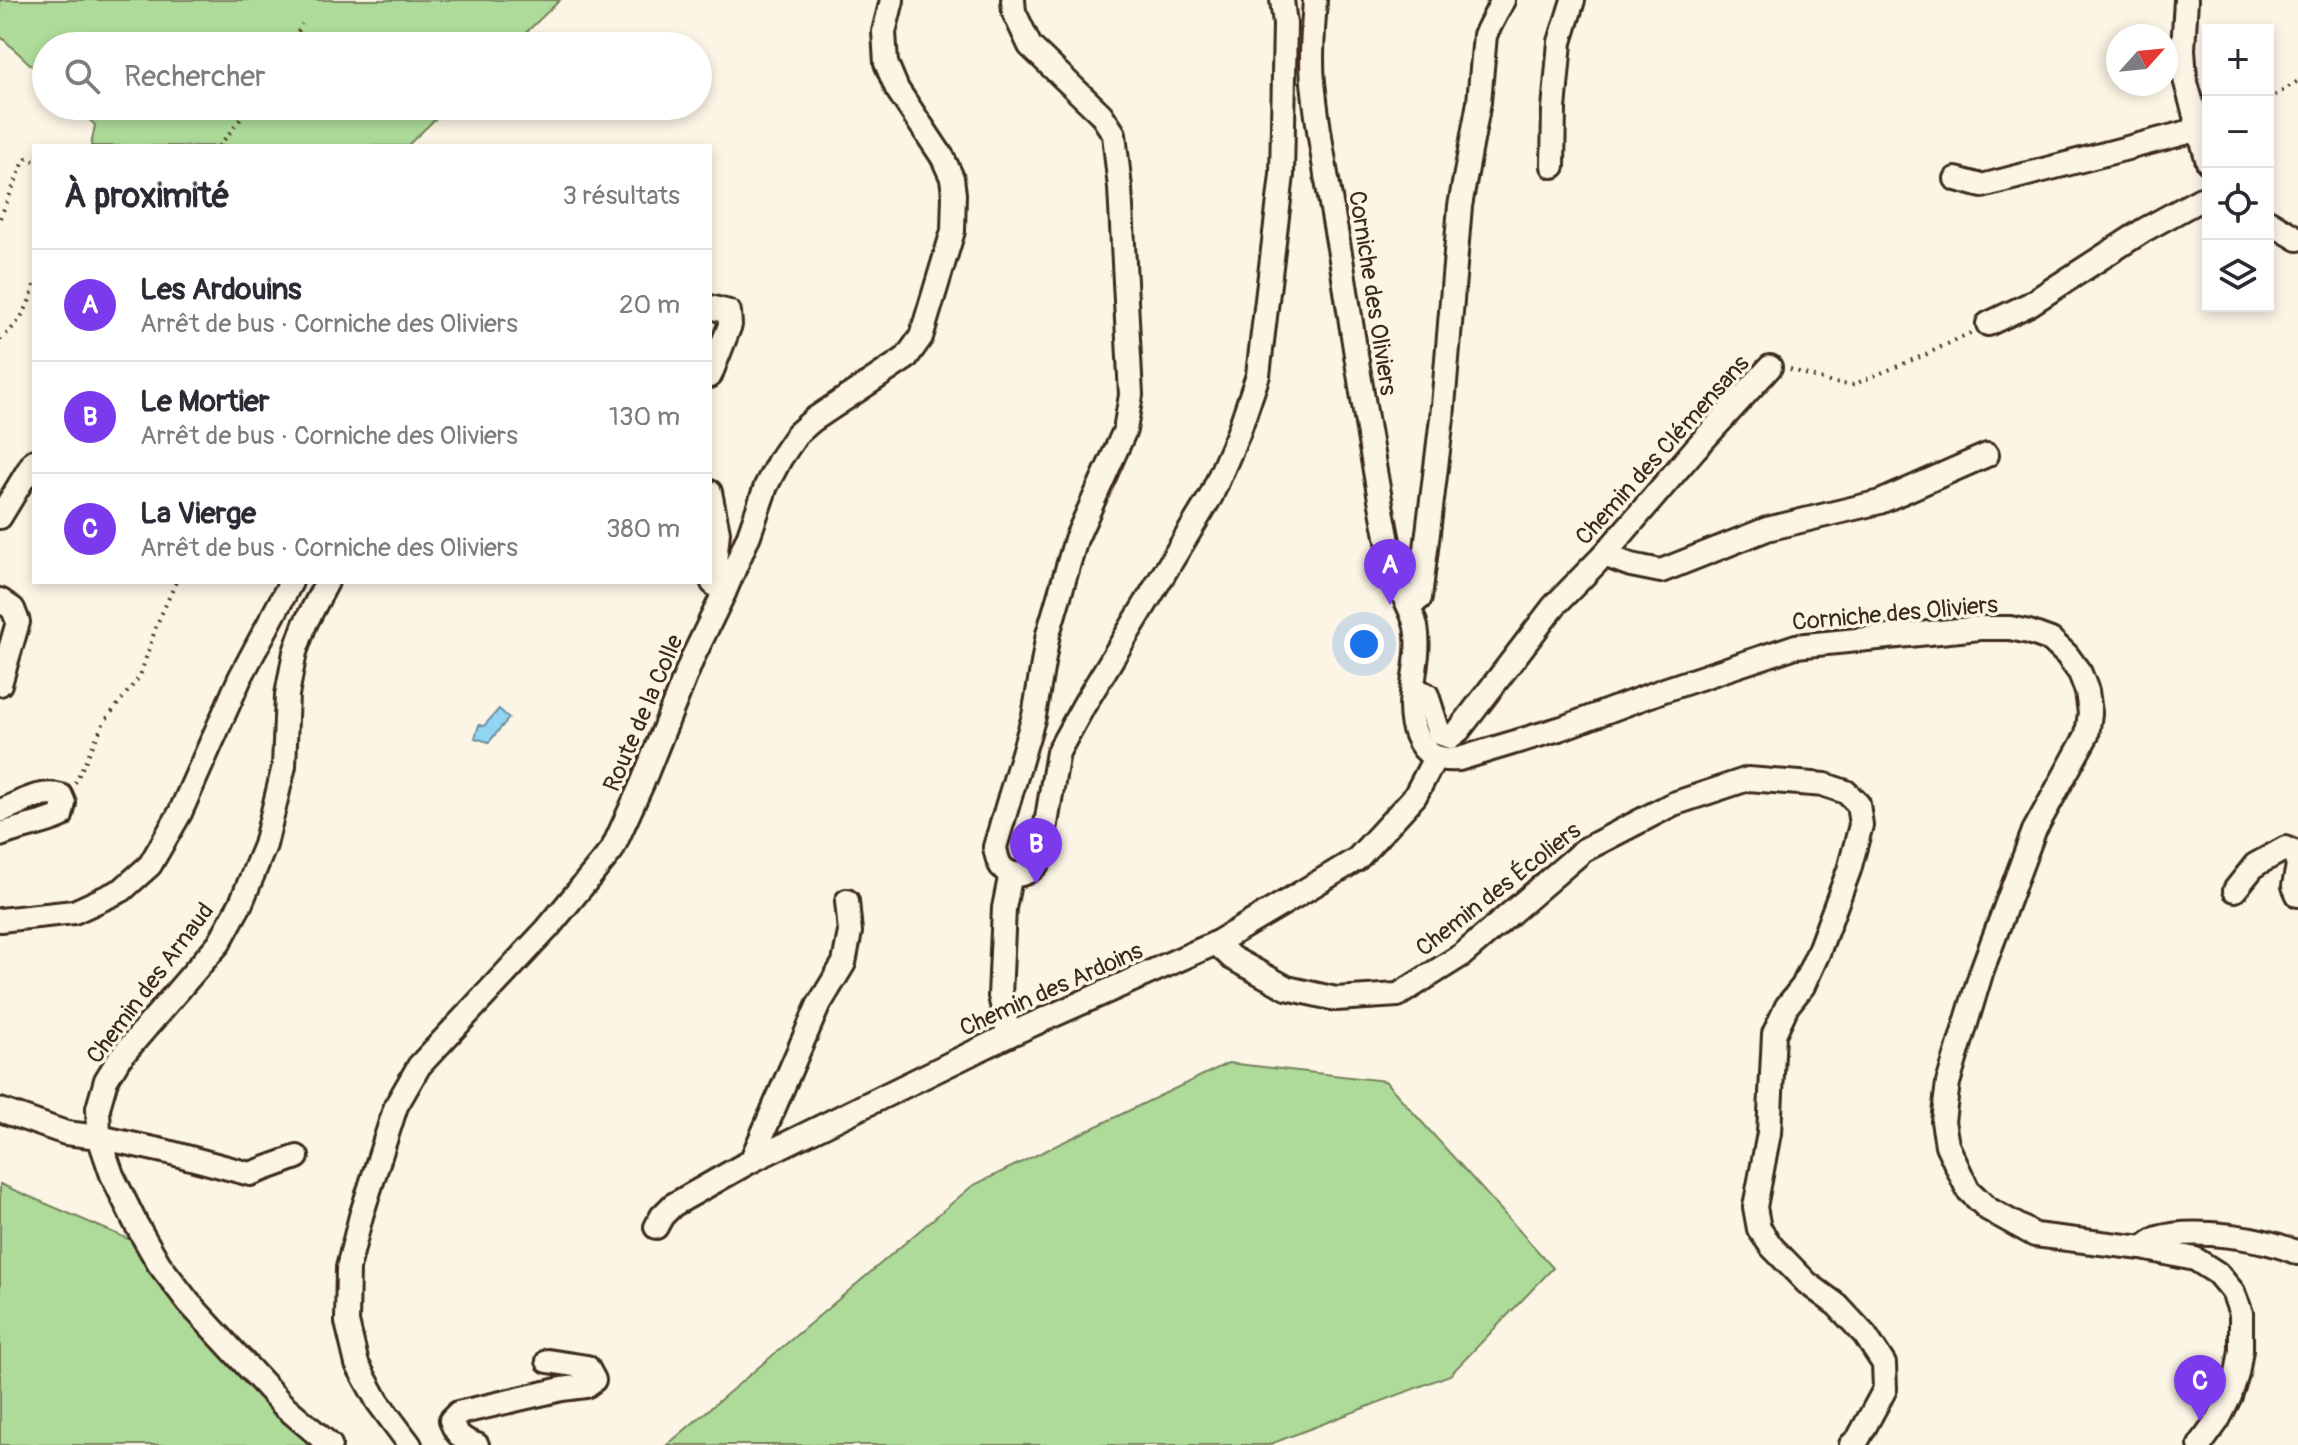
<!DOCTYPE html>
<html lang="fr">
<meta charset="utf-8">
<style>
body{margin:0;font-family:Pangolin,sans-serif;background:#f7f7f7;color:#2b2b33}
.controls{position:absolute;right:24px;top:24px;display:grid;overflow:hidden;border-radius:0px;box-shadow:0 4px 12px #0003}
.controls button{width:72px;height:72px;display:grid;place-items:center;padding:0;border:0;border-bottom:2px solid #e1e1e2;background:#fff;color:#2b2b33;font:40px sans-serif}
.compass{position:absolute;left:2106px;top:24px;width:72px;height:72px;border-radius:50%;background:#fff;box-shadow:0 4px 12px #0003;rotate:63deg}
.you{position:absolute;left:1364px;top:644px;width:28px;height:28px;margin:-20px;border:6px solid #fff;border-radius:50%;background:#1a73e8;box-shadow:0 0 0 12px #1a73e833}
.badge{display:grid;place-items:center;width:52px;height:52px;border-radius:50%;background:#7c3aed;color:#fff;font-size:26px;font-weight:700}
.pin{position:absolute;translate:-50% -66px;filter:drop-shadow(0 2px 4px #0008)}
.pin::after{content:'';position:absolute;top:42px;width:28px;height:24px;background:inherit;clip-path:polygon(0 0,100% 0,50% 100%)}
.list{margin:0;padding:0;list-style:none}
h2{display:flex;justify-content:space-between;align-items:center;height:104px;margin:0;padding:0 32px;font-size:34px}
h2 small{font-size:26px;font-weight:400;color:#7c7c81}
.list li{display:grid;grid-template-columns:52px 1fr auto;gap:24px;align-items:center;box-sizing:border-box;height:112px;padding:0 32px;border-top:2px solid #e1e1e2}
.list b{display:block;font-size:30px;white-space:nowrap}
.list p{margin:0;font-size:26px;white-space:nowrap;color:#7c7c81}
.list em{font-size:26px;font-style:normal;color:#7c7c81}
.icon{flex:none;width:44px;height:44px;fill:none;stroke:currentColor;stroke-width:2;stroke-linecap:round;stroke-linejoin:round}
.map{position:relative;flex:none;width:2298px;height:1445px;overflow:hidden}
.search{position:absolute;background:#fff;box-shadow:0 4px 12px #0003;left:32px;top:32px;width:680px;height:88px;display:flex;align-items:center;gap:20px;box-sizing:border-box;padding:0 28px;border-radius:44px;color:#7c7c81;font-size:30px}
.panel{position:absolute;background:#fff;box-shadow:0 4px 12px #0003;left:32px;top:144px;width:680px;height:440px;border-radius:0px}
.map>svg:first-child{display:block}
.green{fill:#aedb99;stroke:#74825c;stroke-width:2}
.water{fill:#92d4f4;stroke:#6f909e;stroke-width:2}
.lines{fill:none;stroke-linecap:round;stroke-linejoin:round}
.minor-casing{stroke:#3b2a1e;stroke-width:28}
.path{stroke:#3b2a1e;stroke-width:4;stroke-dasharray:2 6;stroke-linecap:butt}
.minor{stroke:#fcf5e5;stroke-width:22}
.labels{text-anchor:middle;stroke-width:7;stroke-linejoin:round;paint-order:stroke}
.street-label{font-size:24px;fill:#3b2a1e;stroke:#fcf5e5}
</style>
<div class="map">
<svg width="2298" height="1445" viewBox="0 0 2298 1445">
<rect width="100%" height="100%" fill="#fcf5e5"/>
<filter id="ink" filterUnits="userSpaceOnUse"><feTurbulence type="fractalNoise" baseFrequency=".0125" numOctaves="2"/><feDisplacementMap in="SourceGraphic" scale="16" xChannelSelector="R" yChannelSelector="G"/><feConvolveMatrix kernelMatrix="1 2 1 2 8 2 1 2 1" color-interpolation-filters="sRGB"/></filter>
<g filter="url(#ink)">
<!-- green -->
<g class="green">
<polygon points="0,0 560,0 512,46 46,46 46,79 0,36"/>
<polygon points="75,106 449,106 407,146 91,146 95,125"/>
<polygon points="1228,1063 1385,1081 1553,1268 1450,1375 1268,1445 667,1445 972,1186"/>
<polygon points="0,1184 131,1240 321,1445 0,1445"/>
</g>
<!-- water -->
<polygon class="water" points="499,709 509,718 489,742 475,738 479,725 484,726"/>
<g class="lines">
<!-- minor casing -->
<g class="minor-casing">
<g id="minor">
<path d="M1013,0L1014,12L1030,46L1101,114L1114,134L1120,188L1131,395L1125,430L1076,539L1048,634L1034,716L995,847C996,853 998,862 1001,866C1014,882 1031,873 1040,860L1058,752L1084,705L1211,496L1238,434L1258,375L1282,175L1285,24L1282,0"/>
<path d="M1315,0C1313,30 1310,62 1314,91C1320,149 1332,207 1342,265C1358,367 1373,470 1394,571C1398,591 1412,606 1416,627C1423,662 1402,702 1416,735C1424,755 1437,761 1459,759L1562,728L1664,690L1796,646L1980,628H2010L2029,632L2051,640L2067,655L2080,673L2087,691L2090,713L2087,735L2034,831L1982,970L1948,1083L1943,1121L1947,1145L1968,1190L1988,1209L2035,1235L2142,1248L2195,1259L2217,1273L2233,1292L2241,1313V1350L2237,1374L2230,1396L2218,1420L2200,1445"/>
<polyline points="2186,0 2183,49 2185,79 2208,162"/>
<polyline points="1553,166 1554,109 1560,42 1573,0"/>
<polyline points="1956,179 1982,186 2200,129"/>
<polyline points="2268,221 2298,239"/>
<polyline points="710,307 729,312 730,325 710,376"/>
<polyline points="1988,324 2030,304 2144,230 2201,199 2208,201"/>
<polyline points="710,492 718,532 713,583 724,593"/>
<polyline points="0,517 34,461"/>
<polyline points="1604,555 1631,565 1661,571 1767,529 1880,502 1987,455"/>
<polyline points="327,582 305,624 295,652 287,695 284,766 265,845 241,903 219,943 119,1059 106,1080 98,1108 99,1137 112,1175 136,1224 159,1264 189,1303 283,1405 330,1445"/>
<polyline points="0,600 13,609 18,622 0,684"/>
<polyline points="1410,606 1420,598 1442,418 1460,206 1479,102 1485,35 1503,0"/>
<polyline points="1414,688 1427,695 1439,733 1450,737 1459,730 1554,606 1604,555 1695,449 1770,367"/>
<path d="M0,811C19,804 41,789 61,796L64,803L61,816C41,825 20,827 0,835"/>
<polyline points="2235,890 2255,865 2286,848 2294,852 2298,865 2294,886 2298,895"/>
<polyline points="0,920 74,912 122,890 150,865 180,813 240,678 291,582"/>
<polyline points="1216,943 1232,958 1287,988 1336,999 1398,995 1462,955 1584,850 1673,804 1748,779 1825,785 1846,792 1858,804 1861,825 1849,870 1818,953 1803,986 1787,1006 1774,1034 1769,1133 1755,1207 1759,1229 1772,1247 1807,1283 1837,1305 1865,1335 1884,1364 1885,1389 1858,1439 1851,1445"/>
<polyline points="1009,1035 1000,996 1004,908 1011,873"/>
<polyline points="0,1110 66,1133 99,1137 168,1152 250,1174 297,1157"/>
<polyline points="751,1161 818,1006 844,963 850,932 847,901"/>
<polyline points="656,1227 662,1216 673,1205 751,1161 1009,1035 1216,943 1289,900 1357,859 1415,796 1435,758"/>
<path d="M2142,1248C2147,1245 2153,1240 2158,1238C2194,1227 2265,1238 2298,1253"/>
<polyline points="410,1445 378,1402 357,1364 347,1322 348,1268 361,1216 396,1106 419,1066 547,929 612,850 642,784 693,657 724,593 749,535 766,486 780,459 797,434 813,420 906,358 921,337 953,231 954,194 952,178 943,158 897,89 886,63 884,32 892,0"/>
<path d="M477,1445C463,1441 455,1434 451,1420L458,1413L562,1389L586,1386L594,1380L587,1367L548,1361"/>
</g>
</g>
<!-- path -->
<g class="path">
<polyline points="291,46 302,24"/>
<polyline points="2268,100 2298,81"/>
<polyline points="219,146 251,106"/>
<polyline points="0,218 22,166 27,158 34,161"/>
<path d="M0,340C18,324 29,309 34,285"/>
<polyline points="1790,369 1832,383 1852,385 1927,354 1972,332"/>
<polyline points="75,783 104,722 140,676 157,624 176,582"/>
</g>
<!-- minor -->
<use href="#minor" class="minor"/>
</g>
</g>
<g class="labels">
<!-- street labels -->
<g class="street-label">
<text transform="translate(1373 293) rotate(81)" y="8">Corniche des Oliviers</text>
<text transform="translate(1662 450) rotate(-48)" y="8">Chemin des Clémensans</text>
<text transform="translate(1895 613) rotate(-5)" y="8">Corniche des Oliviers</text>
<text transform="translate(643 713) rotate(-67)" y="8">Route de la Colle</text>
<text transform="translate(1498 889) rotate(-38)" y="8">Chemin des Écoliers</text>
<text transform="translate(150 983) rotate(-53)" y="8">Chemin des Arnaud</text>
<text transform="translate(1051 989) rotate(-24)" y="8">Chemin des Ardoins</text>
</g>
</g>
</svg>
<div class="controls">
<button>+</button>
<button>−</button>
<button><svg class="icon" aria-label="locate" viewBox="0 0 24 24"><circle cx="12" cy="12" r="6"/><path d="M12 2v4M12 18v4M2 12h4M18 12h4"/></svg></button>
<button><svg class="icon" aria-label="layers" viewBox="0 0 24 24"><path d="M12 4l9 5-9 5-9-5zM3 14l9 5 9-5"/></svg></button>
</div>
<svg class="compass" viewBox="-18 -18 36 36"><path d="M0-13l5 13h-10z" fill="#e53935"/><path d="M0 13l5-13h-10z" fill="#7c7c81"/></svg>
<div class="you"></div>
<div class="pin badge" style="left:1390px;top:605px">A</div>
<div class="pin badge" style="left:1036px;top:884px">B</div>
<div class="pin badge" style="left:2200px;top:1421px">C</div>
<div class="search"><svg class="icon" aria-label="search" viewBox="0 0 24 24"><circle cx="10" cy="10" r="6"/><path d="M15 15l6 6"/></svg>Rechercher</div>
<section class="panel">
<h2>À proximité<small>3 résultats</small></h2>
<ul class="list">
<li><span class="badge">A</span><div><b>Les Ardouins</b><p>Arrêt de bus · Corniche des Oliviers</p></div><em>20 m</em></li>
<li><span class="badge">B</span><div><b>Le Mortier</b><p>Arrêt de bus · Corniche des Oliviers</p></div><em>130 m</em></li>
<li><span class="badge">C</span><div><b>La Vierge</b><p>Arrêt de bus · Corniche des Oliviers</p></div><em>380 m</em></li>
</ul>
</section>
</div>
